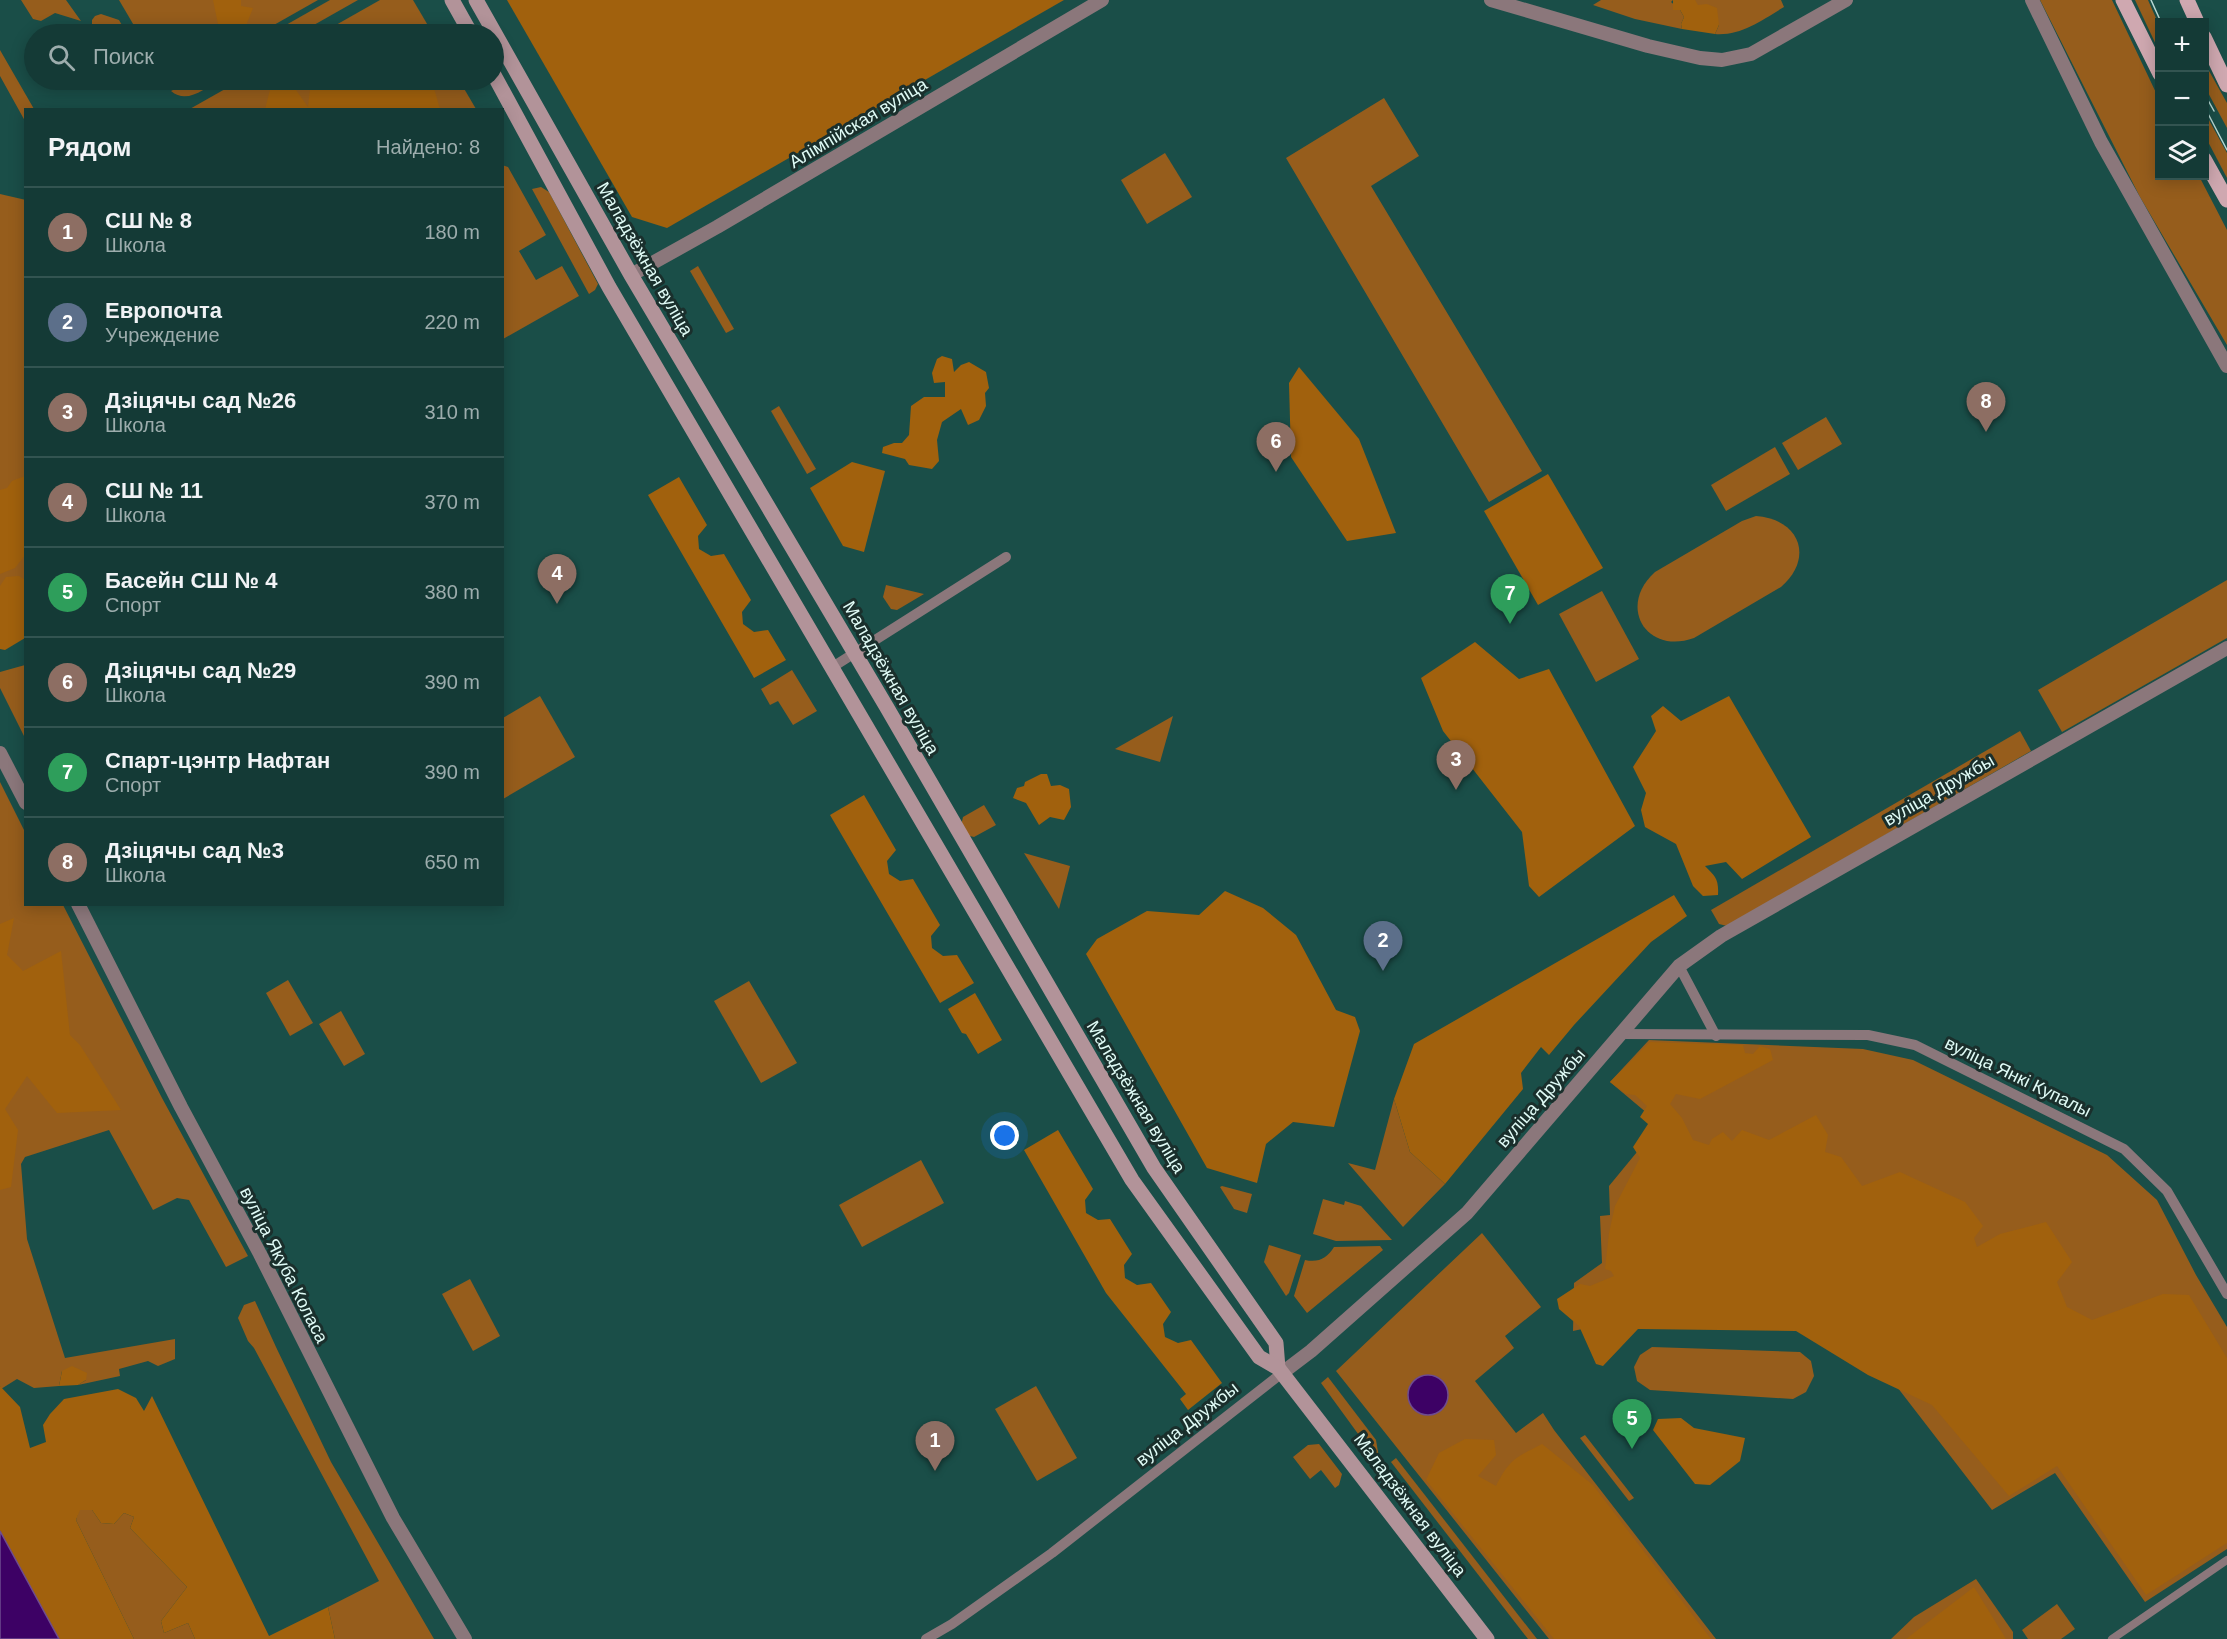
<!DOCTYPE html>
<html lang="ru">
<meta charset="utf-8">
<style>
body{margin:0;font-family:Helvetica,sans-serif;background:#1d413e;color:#f1f3f6}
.controls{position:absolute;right:18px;top:18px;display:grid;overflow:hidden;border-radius:0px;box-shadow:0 3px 15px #0003}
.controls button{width:54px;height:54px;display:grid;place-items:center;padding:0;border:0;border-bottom:2px solid #335451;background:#143a36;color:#f1f3f6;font:30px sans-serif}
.you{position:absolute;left:1005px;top:1136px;width:21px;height:21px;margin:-15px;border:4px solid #fff;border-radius:50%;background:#1a73e8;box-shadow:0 0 0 9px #1a73e833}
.badge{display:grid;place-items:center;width:39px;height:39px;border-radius:50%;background:#e797bd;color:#fff;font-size:20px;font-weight:700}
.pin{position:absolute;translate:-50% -50px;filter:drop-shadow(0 2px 3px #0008)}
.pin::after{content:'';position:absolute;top:32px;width:21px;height:18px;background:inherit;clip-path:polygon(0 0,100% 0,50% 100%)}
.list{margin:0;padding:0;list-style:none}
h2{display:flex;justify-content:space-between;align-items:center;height:78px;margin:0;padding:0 24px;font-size:26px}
h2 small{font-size:20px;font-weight:400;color:#9dadad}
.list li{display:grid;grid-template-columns:39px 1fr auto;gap:18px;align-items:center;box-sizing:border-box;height:90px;padding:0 24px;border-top:2px solid #335451}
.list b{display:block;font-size:22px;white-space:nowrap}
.list p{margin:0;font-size:20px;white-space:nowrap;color:#9dadad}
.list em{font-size:20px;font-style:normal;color:#9dadad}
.icon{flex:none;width:33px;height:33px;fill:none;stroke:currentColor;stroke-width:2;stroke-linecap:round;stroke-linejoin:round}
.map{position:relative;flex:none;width:2227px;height:1639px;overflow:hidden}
.search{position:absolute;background:#143a36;box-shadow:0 3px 15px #0003;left:24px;top:24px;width:480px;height:66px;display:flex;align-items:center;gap:15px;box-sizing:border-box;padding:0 21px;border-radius:33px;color:#9dadad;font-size:22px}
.panel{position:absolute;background:#143a36;box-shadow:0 3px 15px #0003;left:24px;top:108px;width:480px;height:798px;border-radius:0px}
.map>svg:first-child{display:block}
.green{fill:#965d1c}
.forest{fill:#a1610d}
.water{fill:#3d0165;stroke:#6e4c90;stroke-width:1.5}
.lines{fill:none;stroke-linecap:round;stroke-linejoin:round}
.pedestrian{stroke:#8b777b;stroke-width:8}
.minor{stroke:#8b777b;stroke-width:10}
.tertiary{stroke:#8b777b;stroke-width:14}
.secondary{stroke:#b29399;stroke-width:15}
.primary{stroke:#cfa8b0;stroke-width:15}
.tram{stroke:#b9d9d4;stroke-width:1.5}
.labels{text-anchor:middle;stroke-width:6;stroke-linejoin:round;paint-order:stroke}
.street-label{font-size:18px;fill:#e0fbf6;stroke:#1a2f2c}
</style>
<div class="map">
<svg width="2227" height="1639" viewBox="0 0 2227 1639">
<rect width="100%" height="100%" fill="#1a4e48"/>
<!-- green -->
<g class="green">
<polygon points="21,0 66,0 81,21 55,13 41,21 33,19"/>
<polygon points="119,0 318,0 258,34 139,34"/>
<polygon points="330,0 358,0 298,34 270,34"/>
<polygon points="380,0 413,0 433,34 320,34"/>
<polygon points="1601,0 1673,0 1671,2 1680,10 1684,17 1681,24 1682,29 1635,19 1593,5"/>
<path d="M1688,0H1781L1784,7C1762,20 1741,36 1715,34L1719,25L1698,6Z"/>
<polygon points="2040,0 2112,0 2159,99 2160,176 2199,176 2227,230 2227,345 2140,197"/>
<polygon points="2135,0 2148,0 2159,25 2159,51"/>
<polygon points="101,14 119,20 127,34 113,34 92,27 92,20 95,16"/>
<polygon points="0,50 34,109 26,110 25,121 0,76"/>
<polygon points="2204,62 2227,103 2227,128 2205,87"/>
<path d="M192,80H220C205,88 187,105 171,91Z"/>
<polygon points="241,80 459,80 476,109 188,110"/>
<polygon points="1384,98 1419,156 1371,186 1542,471 1489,502 1286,158"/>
<polygon points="2204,111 2227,153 2227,178 2205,136"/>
<polygon points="1165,153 1192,197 1147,224 1121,180"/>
<polygon points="502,165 508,167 546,235 519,251 536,280 562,266 579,296 503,339"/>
<polygon points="541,187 549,192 598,284 595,290 589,294 532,189"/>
<polygon points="0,194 26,200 25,628 0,636"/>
<polygon points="698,266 734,329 726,333 690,271"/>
<polygon points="779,406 816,469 807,474 771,411"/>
<polygon points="1826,417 1842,444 1798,470 1782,443"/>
<polygon points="1775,447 1790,474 1726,511 1711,485"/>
<path d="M1756,516C1799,519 1815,557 1781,587L1694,638C1646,655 1617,606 1655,572L1742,521Z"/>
<polygon points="2227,580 2227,638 2062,732 2038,690"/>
<polygon points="886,585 924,594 897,610 891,609 883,597"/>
<polygon points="1602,591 1639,659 1596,682 1559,614"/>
<polygon points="25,665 26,665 25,738 0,688 0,672"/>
<polygon points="792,670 817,711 793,725 778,701 770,705 761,689"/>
<polygon points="540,696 575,757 503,799 503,718"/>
<polygon points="1173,716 1160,762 1115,749"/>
<polygon points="2020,731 2031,751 1727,926 1719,924 1711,910"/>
<polygon points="0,782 25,832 26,904 63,905 162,1098 248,1256 226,1267 189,1200 177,1198 153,1210 109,1130 25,1157 21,1164 27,1239 65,1358 175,1339 175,1359 158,1366 148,1361 119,1369 120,1376 78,1385 86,1380 62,1371 59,1386 34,1388 17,1379 1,1389 0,1386"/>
<polygon points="984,805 996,825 974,837 966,835 961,826 963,817"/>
<polygon points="1024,853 1070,866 1059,909"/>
<polygon points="288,980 313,1023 290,1036 266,993"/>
<polygon points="749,981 797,1063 761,1083 714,1001"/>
<polygon points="341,1011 365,1054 344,1066 319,1024"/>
<polygon points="1649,1040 1863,1049 1913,1060 2107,1155 2157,1200 2196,1275 2227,1327 2227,1549 2145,1602 2055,1473 1992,1510 1840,1313 1620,1321 1573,1331 1574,1283 1602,1263 1600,1216 1610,1215 1609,1186 1660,1124 1610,1082"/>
<polygon points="1394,1099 1410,1152 1445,1184 1403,1227 1348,1163 1375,1170"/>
<polygon points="921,1160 944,1203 862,1247 839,1205"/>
<polygon points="1222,1186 1252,1194 1247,1213 1234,1209 1220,1187"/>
<polygon points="1323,1199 1344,1205 1345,1201 1361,1206 1392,1240 1336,1241 1313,1234"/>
<polygon points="1482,1233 1541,1307 1505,1336 1514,1348 1475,1381 1516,1433 1543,1413 1554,1430 1716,1639 1549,1639 1336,1371"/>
<polygon points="1269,1245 1301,1255 1289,1293 1286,1296 1264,1262"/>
<path d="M1380,1246L1383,1250L1307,1313L1294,1296L1305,1260C1319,1263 1327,1258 1334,1247Z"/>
<polygon points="470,1279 500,1336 473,1351 442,1294"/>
<polygon points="255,1301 276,1347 331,1462 434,1639 335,1639 328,1607 379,1581 254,1348 248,1341 238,1318 244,1305"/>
<polygon points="1652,1347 1800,1352 1811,1361 1814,1376 1806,1392 1793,1399 1650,1390 1637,1381 1634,1367 1640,1355"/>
<polygon points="1328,1377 1376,1440 1380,1464 1321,1383"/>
<polygon points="1036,1386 1077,1458 1037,1481 995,1409"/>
<polygon points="1585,1435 1634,1498 1629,1501 1580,1438"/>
<polygon points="1319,1444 1342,1474 1339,1485 1335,1488 1321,1470 1310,1479 1293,1457 1308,1445"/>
<polygon points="1396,1458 1537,1639 1528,1639 1391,1462"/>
<polygon points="79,1510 92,1510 101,1523 114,1524 124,1513 134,1517 130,1528 187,1587 161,1621 164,1633 188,1623 195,1639 134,1639 76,1520"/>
<polygon points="1976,1579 2013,1632 2013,1639 1891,1639 1914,1617"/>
<polygon points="2057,1604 2075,1629 2061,1639 2028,1639 2022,1630"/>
</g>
<!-- forest -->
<g class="forest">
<polygon points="213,0 241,0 241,6 253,8 245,28 218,24"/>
<polygon points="507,0 1064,0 667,228 632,217"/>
<polygon points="1673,0 1695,0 1698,5 1707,4 1717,8 1719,25 1715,34 1682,29 1681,24 1684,17 1680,10 1673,10"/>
<polygon points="334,80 423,80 433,85 440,109 265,109 270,90 291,83 308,107 311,81 333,85"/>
<polygon points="942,356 952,359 954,372 961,365 969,362 986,372 989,388 985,393 986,406 979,420 968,425 961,409 942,422 937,440 939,461 932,469 909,465 905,459 882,453 883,447 894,443 902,443 909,435 911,406 924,397 945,397 945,382 934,383 932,373 937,359"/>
<polygon points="1299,367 1359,439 1396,533 1347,541 1291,457 1289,383"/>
<polygon points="852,462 885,471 864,552 843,546 810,488"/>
<polygon points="1548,474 1603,568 1538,605 1484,511"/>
<polygon points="25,476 25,555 15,568 0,574 0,490 7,488 12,481"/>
<polygon points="679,477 707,525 698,536 699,549 711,556 724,554 751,600 742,612 743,624 754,632 768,630 786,660 754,678 648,495"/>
<polygon points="19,576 25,580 25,638 5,650 0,649 0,586 6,577"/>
<polygon points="1475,642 1519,679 1549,669 1635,826 1539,897 1529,886 1522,832 1443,731 1421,678"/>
<path d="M1729,696L1811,837L1742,879L1726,862L1705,866C1715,876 1719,879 1718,895L1703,896L1693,886L1676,844L1645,827L1641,810L1646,793L1633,767L1656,731L1651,716L1663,706L1681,721Z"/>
<polygon points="1041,774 1047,774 1051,786 1060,785 1069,789 1071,807 1064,820 1050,817 1039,825 1026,803 1013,798 1017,788 1024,786 1025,782"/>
<polygon points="864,795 896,850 887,861 889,874 900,881 913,879 940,925 931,936 932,948 943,956 957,955 974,983 940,1003 830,815"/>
<polygon points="1225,891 1263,908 1296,935 1336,1010 1355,1017 1360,1031 1334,1127 1293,1122 1266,1144 1257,1183 1207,1168 1086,954 1097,939 1147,911 1199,915"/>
<polygon points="1674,895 1687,916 1651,942 1574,1025 1549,1055 1541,1047 1521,1073 1523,1089 1445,1184 1410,1152 1394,1099 1414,1044"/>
<polygon points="14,918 7,955 23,971 61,951 70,1035 80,1045 121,1110 57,1113 27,1076 5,1109 18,1130 11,1187 0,1190 0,924"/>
<polygon points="975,993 1002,1040 978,1054 966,1034 962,1033 948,1009"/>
<polygon points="1650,1042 1743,1045 1745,1053 1753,1054 1760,1046 1770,1049 1773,1060 1700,1099 1676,1094 1670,1104 1682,1118 1693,1140 1709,1145 1712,1139 1723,1132 1732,1141 1742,1130 1769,1140 1816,1115 1828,1135 1825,1152 1841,1157 1862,1186 1900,1172 1965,1202 1983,1226 1974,1238 1977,1247 2000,1234 2046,1222 2072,1262 2057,1282 2067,1307 2092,1320 2163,1294 2189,1295 2227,1358 2227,1543 2146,1595 2057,1466 2009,1496 1932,1405 1868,1375 1796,1331 1638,1329 1603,1366 1596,1364 1579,1326 1559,1309 1557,1299 1580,1284 1590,1286 1614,1276 1611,1271 1605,1269 1609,1233 1615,1206 1640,1158 1633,1147 1648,1124 1640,1117 1647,1106 1635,1095 1626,1094 1610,1082"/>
<polygon points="1058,1130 1093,1189 1085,1200 1086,1213 1098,1220 1110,1219 1132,1254 1124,1265 1125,1278 1137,1285 1151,1283 1171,1312 1163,1324 1165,1337 1178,1343 1191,1340 1222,1383 1188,1410 1180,1399 1186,1394 1106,1293 1024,1150"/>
<polygon points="72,1366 87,1373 86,1380 78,1385 59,1386 62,1371"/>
<polygon points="0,1386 20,1407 30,1448 46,1442 43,1425 50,1414 64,1399 118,1389 136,1398 144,1411 152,1396 269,1636 328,1607 335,1639 195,1639 188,1623 164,1633 161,1621 187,1587 130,1528 134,1517 124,1513 114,1524 101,1523 92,1510 80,1510 76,1520 134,1639 59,1639 0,1531"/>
<polygon points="1681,1418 1694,1428 1745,1438 1740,1461 1710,1485 1695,1484 1653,1430 1658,1419"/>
<path d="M1465,1439L1494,1440L1496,1455L1478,1476L1496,1486C1510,1459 1515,1458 1542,1444L1593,1485L1711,1639H1554L1426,1480L1439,1453Z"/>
<polygon points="1974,1587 2006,1639 1906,1639"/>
</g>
<!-- water -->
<g class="water">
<circle cx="1428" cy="1395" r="20"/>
<polygon points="0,1531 59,1639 0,1639"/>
</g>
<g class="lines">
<!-- pedestrian -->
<polyline class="pedestrian" points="2112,1639 2227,1560"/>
<!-- minor -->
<g class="minor">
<polyline points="831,668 1006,557"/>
<polyline points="1679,966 1716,1036"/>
<polyline points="1620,1034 1868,1035 1915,1045 2124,1149 2167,1191 2227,1294"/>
<polyline points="926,1639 952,1624 1052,1553 1282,1373"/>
</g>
<!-- tertiary -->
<g class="tertiary">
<polyline points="1491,0 1648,46 1700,58 1722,60 1751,54 1846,0"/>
<polyline points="2032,0 2101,142 2227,366"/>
<polyline points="631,275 717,227 1102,0"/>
<polyline points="0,753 26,803"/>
<polyline points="78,904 181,1107 260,1254 393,1518 465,1639"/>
<polyline points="1282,1373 1311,1351 1467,1213 1679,966 1721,936 2227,648"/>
</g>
<!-- secondary -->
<g class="secondary">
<polyline points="452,0 471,34"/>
<polyline points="476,0 631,275 886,706 1154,1168 1276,1343 1278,1368"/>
<polyline points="494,75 609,287 1132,1180 1259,1357 1278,1368 1282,1373 1487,1639"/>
</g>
<!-- primary -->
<g class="primary">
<polyline points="2123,0 2160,74"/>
<polyline points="2187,0 2197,22"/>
<polyline points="2204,37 2227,85"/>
<polyline points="2204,159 2227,200"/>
</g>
<!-- tram -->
<g class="tram">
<polyline points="2151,0 2161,22"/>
<polyline points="2204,93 2214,111"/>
<polyline points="2204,106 2227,150"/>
</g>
</g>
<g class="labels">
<!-- street labels -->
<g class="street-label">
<text transform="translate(858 123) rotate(-31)" y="6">Алімпійская вуліца</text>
<text transform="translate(645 259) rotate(60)" y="6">Маладзёжная вуліца</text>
<text transform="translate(891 678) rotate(60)" y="6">Маладзёжная вуліца</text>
<text transform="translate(1939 790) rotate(-30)" y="6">вуліца Дружбы</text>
<text transform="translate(2018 1077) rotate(26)" y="6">вуліца Янкі Купалы</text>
<text transform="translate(1136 1097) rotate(59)" y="6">Маладзёжная вуліца</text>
<text transform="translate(1541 1098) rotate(-49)" y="6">вуліца Дружбы</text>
<text transform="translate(284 1265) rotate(63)" y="6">вуліца Якуба Коласа</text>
<text transform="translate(1187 1424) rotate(-38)" y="6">вуліца Дружбы</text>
<text transform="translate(1410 1505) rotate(53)" y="6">Маладзёжная вуліца</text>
</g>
</g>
</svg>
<div class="controls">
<button>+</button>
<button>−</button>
<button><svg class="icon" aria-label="layers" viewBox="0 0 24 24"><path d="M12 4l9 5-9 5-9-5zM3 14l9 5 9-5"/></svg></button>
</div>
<div class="you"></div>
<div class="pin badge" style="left:935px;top:1471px;background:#8d6e63">1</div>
<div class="pin badge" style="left:1383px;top:971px;background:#5c6f8a">2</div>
<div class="pin badge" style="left:1456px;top:790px;background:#8d6e63">3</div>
<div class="pin badge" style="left:557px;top:604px;background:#8d6e63">4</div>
<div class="pin badge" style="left:1632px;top:1449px;background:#2e9e5b">5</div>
<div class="pin badge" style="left:1276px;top:472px;background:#8d6e63">6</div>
<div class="pin badge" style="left:1510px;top:624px;background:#2e9e5b">7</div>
<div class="pin badge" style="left:1986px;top:432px;background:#8d6e63">8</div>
<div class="search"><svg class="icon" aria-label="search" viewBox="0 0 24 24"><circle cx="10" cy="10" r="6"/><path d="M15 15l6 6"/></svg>Поиск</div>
<section class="panel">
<h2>Рядом<small>Найдено: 8</small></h2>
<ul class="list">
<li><span class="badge" style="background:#8d6e63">1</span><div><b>СШ № 8</b><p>Школа</p></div><em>180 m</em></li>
<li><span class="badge" style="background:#5c6f8a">2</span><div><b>Европочта</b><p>Учреждение</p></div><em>220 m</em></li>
<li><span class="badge" style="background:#8d6e63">3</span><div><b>Дзіцячы сад №26</b><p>Школа</p></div><em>310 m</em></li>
<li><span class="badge" style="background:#8d6e63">4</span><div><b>СШ № 11</b><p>Школа</p></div><em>370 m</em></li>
<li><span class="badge" style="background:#2e9e5b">5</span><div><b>Басейн СШ № 4</b><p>Спорт</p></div><em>380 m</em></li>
<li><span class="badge" style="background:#8d6e63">6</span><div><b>Дзіцячы сад №29</b><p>Школа</p></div><em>390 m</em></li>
<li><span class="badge" style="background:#2e9e5b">7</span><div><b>Спарт-цэнтр Нафтан</b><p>Спорт</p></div><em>390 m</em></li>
<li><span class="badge" style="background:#8d6e63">8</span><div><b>Дзіцячы сад №3</b><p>Школа</p></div><em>650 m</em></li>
</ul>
</section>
</div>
